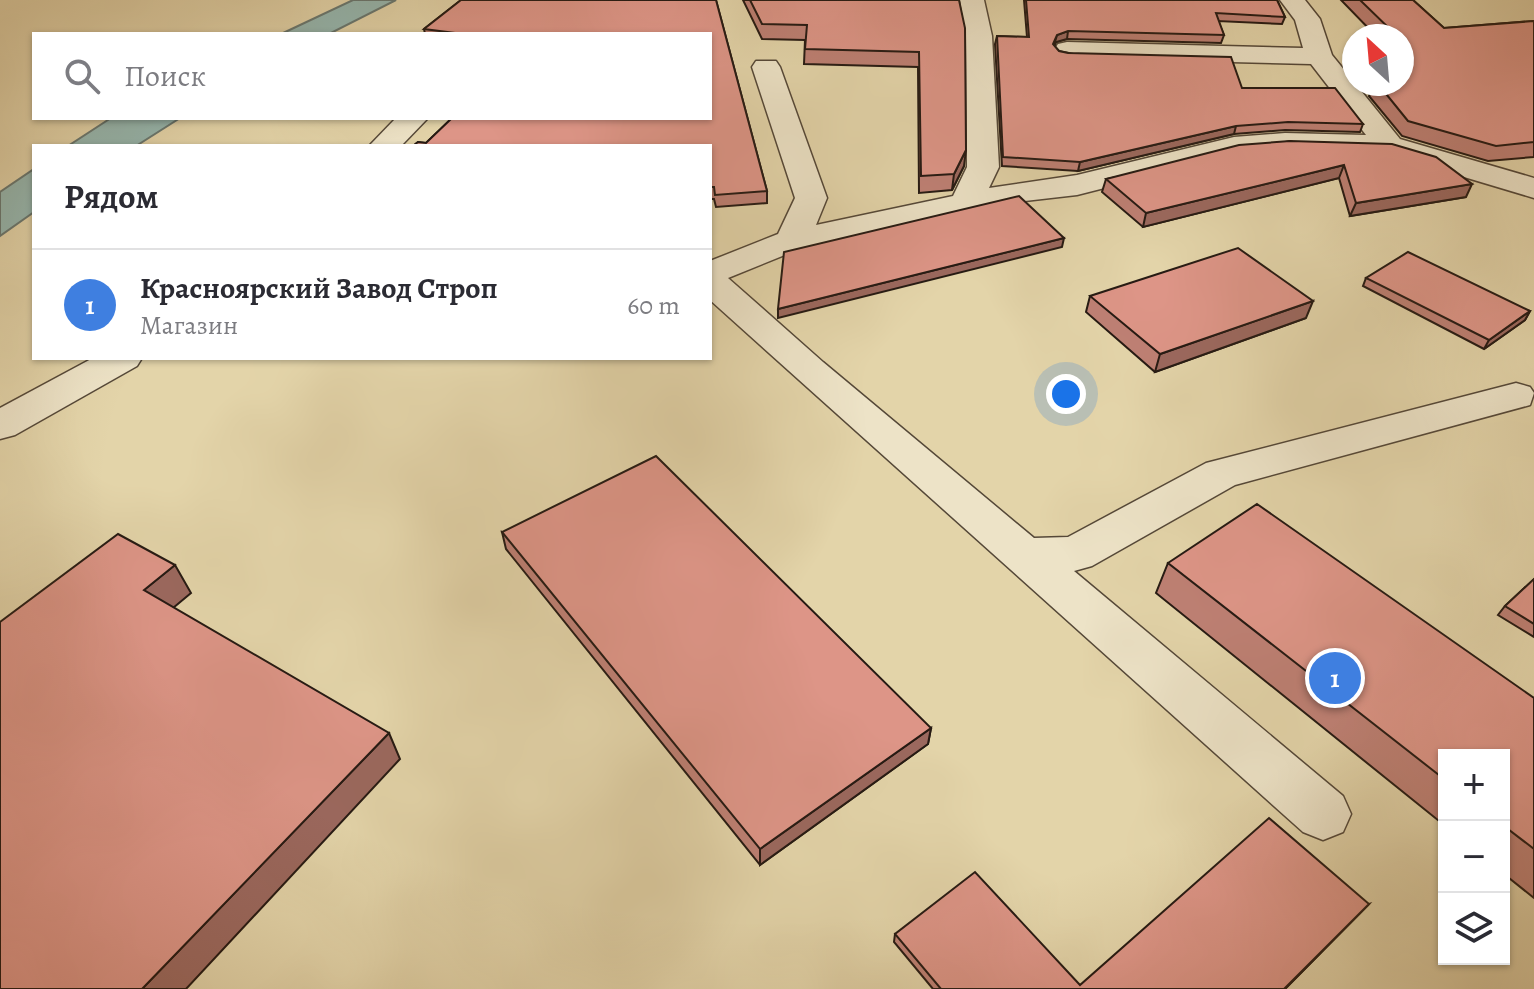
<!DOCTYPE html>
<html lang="ru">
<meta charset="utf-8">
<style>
body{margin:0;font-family:Alegreya,serif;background:#f7f7f7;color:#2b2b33}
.controls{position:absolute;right:24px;bottom:24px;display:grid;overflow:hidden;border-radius:0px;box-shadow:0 2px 6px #0004}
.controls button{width:72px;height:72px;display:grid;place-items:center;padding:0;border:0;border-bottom:2px solid #e1e1e2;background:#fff;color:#2b2b33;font:40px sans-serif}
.compass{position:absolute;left:1342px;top:24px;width:72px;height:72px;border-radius:50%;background:#fff;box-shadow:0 2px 6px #0004;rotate:334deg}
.you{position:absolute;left:1066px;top:394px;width:28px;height:28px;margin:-20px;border:6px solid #fff;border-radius:50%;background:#1a73e8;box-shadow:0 0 0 12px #1a73e833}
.badge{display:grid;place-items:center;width:52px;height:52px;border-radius:50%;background:#db2777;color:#fff;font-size:26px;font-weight:700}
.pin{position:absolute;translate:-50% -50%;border:4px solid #fff;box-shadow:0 2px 8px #0006}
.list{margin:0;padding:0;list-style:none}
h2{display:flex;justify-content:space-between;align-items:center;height:104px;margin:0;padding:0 32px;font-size:34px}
h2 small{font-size:26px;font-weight:400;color:#7c7c81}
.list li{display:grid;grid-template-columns:52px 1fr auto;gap:24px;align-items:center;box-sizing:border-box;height:112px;padding:0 32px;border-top:2px solid #e1e1e2}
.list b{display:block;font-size:30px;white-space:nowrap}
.list p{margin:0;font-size:26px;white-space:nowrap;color:#7c7c81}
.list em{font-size:26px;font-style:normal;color:#7c7c81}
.icon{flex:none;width:44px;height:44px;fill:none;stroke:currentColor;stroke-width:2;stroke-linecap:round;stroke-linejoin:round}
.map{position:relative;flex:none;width:1534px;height:989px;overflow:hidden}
.search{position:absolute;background:#fff;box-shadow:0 2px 6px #0004;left:32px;top:32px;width:680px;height:88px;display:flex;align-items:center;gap:20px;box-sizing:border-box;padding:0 28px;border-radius:0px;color:#7c7c81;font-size:30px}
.panel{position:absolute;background:#fff;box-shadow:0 2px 6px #0004;left:32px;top:144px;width:680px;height:216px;border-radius:0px}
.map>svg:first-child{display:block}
.water{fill:#96b7af;stroke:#697871;stroke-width:2}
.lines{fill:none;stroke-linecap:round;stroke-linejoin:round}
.minor-casing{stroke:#554838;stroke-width:3}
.minor{fill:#ede3c7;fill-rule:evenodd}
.wall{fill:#be8074;stroke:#261a13;stroke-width:2}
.shaded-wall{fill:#9b685e;stroke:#261a13;stroke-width:2}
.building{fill:#dd9587;stroke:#261a13;stroke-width:2}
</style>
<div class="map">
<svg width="1534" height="989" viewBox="0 0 1534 989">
<rect width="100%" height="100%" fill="#e3d4a9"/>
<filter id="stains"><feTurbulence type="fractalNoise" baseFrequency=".0025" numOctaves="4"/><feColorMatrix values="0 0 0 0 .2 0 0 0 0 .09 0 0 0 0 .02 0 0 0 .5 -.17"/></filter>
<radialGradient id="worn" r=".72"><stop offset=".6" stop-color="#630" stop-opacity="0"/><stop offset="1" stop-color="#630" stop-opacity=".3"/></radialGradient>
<!-- water -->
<g class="water">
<polygon points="353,0 396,0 329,34 281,34"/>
<polygon points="111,118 180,118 136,146 68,146"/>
<polygon points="34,169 34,212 0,236 0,192"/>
</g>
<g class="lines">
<!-- minor casing -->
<g class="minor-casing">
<g id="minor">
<polygon points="960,0 984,0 992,36 999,167 989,188 1077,175 1234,137 1285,133 1366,135 1311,64 1067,58 1058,56 1054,50 1058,44 1067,42 1303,48 1295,20 1280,0 1305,0 1320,19 1332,55 1400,139 1534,178 1534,198 1387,154 1285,151 1234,155 1077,195 1016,202 802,248 728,278 823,362 1034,538 1068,537 1206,463 1516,383 1530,387 1534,393 1530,405 1235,485 1092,566 1074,571 1343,796 1351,814 1343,832 1323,840 1303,832 710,300 710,261 778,234 795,198 752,67 756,61 776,61 780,67 827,198 816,225 953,196 967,167 966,36"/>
<polygon points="396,118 428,118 401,146 369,146"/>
<polygon points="93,358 142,358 137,366 15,435 0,439 0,408"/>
</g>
</g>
<!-- minor -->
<use href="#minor" class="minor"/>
</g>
<!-- wall -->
<g class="wall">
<polygon points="461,0 716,0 767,191 767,203 716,207 714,199 710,199 710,146 413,146 418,142 426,143 452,118 710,118 710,34 425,34 424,29"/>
<polygon points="743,0 959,0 964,166 952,190 919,193 918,67 804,64 805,40 762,39"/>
<polygon points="1024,0 1277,0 1285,17 1282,24 1218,21 1224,35 1221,43 1067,39 1056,42 1054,46 1059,51 1242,88 1363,124 1360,132 1285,130 1234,134 1078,171 1002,166 995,44 997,36 1027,37"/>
<polygon points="1341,0 1413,0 1444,28 1534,21 1534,157 1488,161 1402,136 1369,96 1374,85 1373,84 1402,84 1402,36 1376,36"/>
<polygon points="1354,47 1354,62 1350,58"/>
<polygon points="1290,141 1466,197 1350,216 1339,178 1143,227 1102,192 1106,179"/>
<polygon points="1366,278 1530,311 1525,320 1484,349 1363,286"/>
<polygon points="1090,296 1306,318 1155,372 1086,312"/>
<polygon points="502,532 931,728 928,744 760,865 506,549"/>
<polygon points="1168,563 1534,698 1534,898 1504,874 1504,755 1444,755 1444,825 1156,593"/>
<polygon points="1534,579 1534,637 1498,615 1505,606"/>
<polygon points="1369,904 1285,989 933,989 894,942 895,934 1080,985"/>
</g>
<!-- shaded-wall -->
<g class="shaded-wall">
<polygon points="1068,31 1067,39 1056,42 1052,52 1057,35"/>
<polygon points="1236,126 1234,134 1078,171 1080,162"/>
<polygon points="966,150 964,166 952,190 954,174"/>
<polygon points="1344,165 1339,178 1143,227 1146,213"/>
<polygon points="1472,184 1466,197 1350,216 1356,203"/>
<polygon points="1064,238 1062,247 778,318 778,309"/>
<polygon points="1313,301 1306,318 1155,372 1160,354"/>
<polygon points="1530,311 1525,320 1484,349 1489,340"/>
<polygon points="175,565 191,593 161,618 144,590"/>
<polygon points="931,728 928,744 760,865 760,849"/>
<polygon points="389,733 400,759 186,989 142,989"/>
<polygon points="1369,904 1285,989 1284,989"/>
</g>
<!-- building -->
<g class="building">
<polygon points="461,0 716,0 767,191 715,195 714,187 710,187 710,146 413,146 418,142 426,143 452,118 710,118 710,34 463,34 424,29"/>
<polygon points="750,0 959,0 965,28 966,150 954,174 921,176 919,52 805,49 807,25 762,24"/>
<polygon points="1026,0 1277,0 1285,17 1216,13 1224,35 1068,31 1057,35 1053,44 1059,51 1068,53 1231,57 1242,88 1335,88 1363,124 1288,122 1236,126 1080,162 1003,157 997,36 1029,37"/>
<polygon points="1360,0 1413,0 1444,28 1534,21 1534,142 1496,146 1408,121 1378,84 1402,84 1402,43 1404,43 1402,41 1402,36 1397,36"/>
<polygon points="1290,141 1392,144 1436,157 1472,184 1356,203 1344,165 1146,213 1106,179 1239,145"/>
<polygon points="1019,196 1064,238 778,309 784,252"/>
<polygon points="1238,248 1313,301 1160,354 1090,296"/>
<polygon points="1408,252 1530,311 1489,340 1366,278"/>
<polygon points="656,456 931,728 760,849 502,532"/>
<polygon points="1257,504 1534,698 1534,849 1504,826 1504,755 1444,755 1444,779 1168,563"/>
<polygon points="118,534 175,565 144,590 389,733 142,989 0,989 0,622"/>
<polygon points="1534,579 1534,624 1505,606"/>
<polygon points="1269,818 1369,904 1284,989 941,989 895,934 975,872 1080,985"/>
</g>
<rect width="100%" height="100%" filter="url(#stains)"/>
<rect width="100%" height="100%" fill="url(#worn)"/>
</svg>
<div class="controls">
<button>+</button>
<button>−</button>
<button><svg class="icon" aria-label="layers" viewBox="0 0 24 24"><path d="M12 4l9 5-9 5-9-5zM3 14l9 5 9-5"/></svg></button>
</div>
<svg class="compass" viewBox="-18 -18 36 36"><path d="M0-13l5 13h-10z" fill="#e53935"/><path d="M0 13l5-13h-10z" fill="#7c7c81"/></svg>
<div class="you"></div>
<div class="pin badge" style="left:1335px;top:678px;background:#3f7fe0">1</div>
<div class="search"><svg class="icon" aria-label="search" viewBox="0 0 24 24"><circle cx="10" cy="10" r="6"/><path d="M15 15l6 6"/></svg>Поиск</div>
<section class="panel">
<h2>Рядом<small></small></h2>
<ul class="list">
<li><span class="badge" style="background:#3f7fe0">1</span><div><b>Красноярский Завод Строп</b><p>Магазин</p></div><em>60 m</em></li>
</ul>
</section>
</div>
